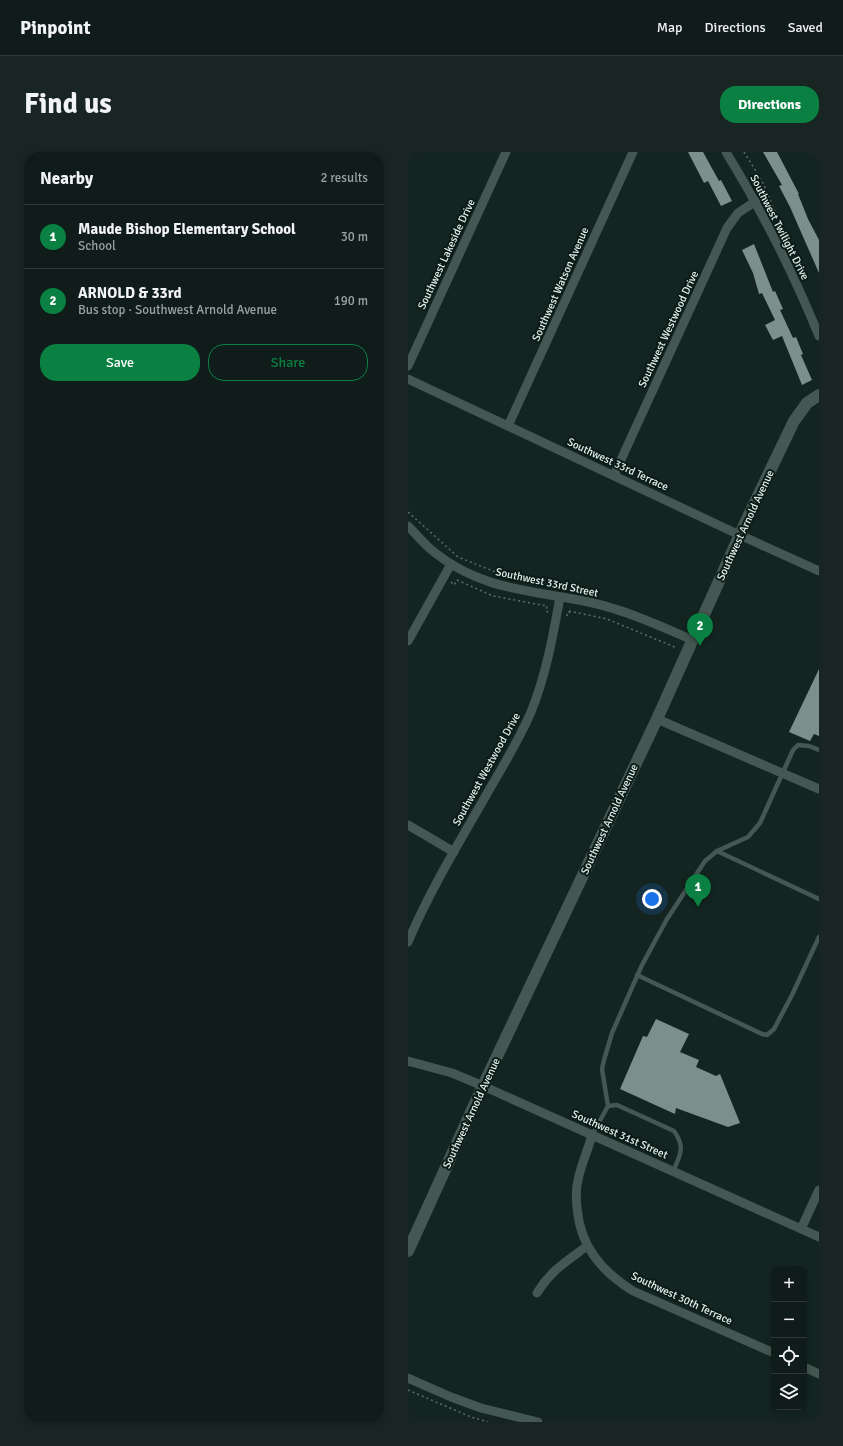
<!DOCTYPE html>
<meta charset="utf-8">
<style>
body{margin:0;font-family:Signika,sans-serif;background:#182522;color:#f1f3f6}
.controls{position:absolute;right:12px;bottom:12px;display:grid;overflow:hidden;border-radius:8px;box-shadow:0 2px 6px #0003}
.controls button{width:36px;height:36px;display:grid;place-items:center;padding:0;border:0;border-bottom:1px solid #2f3a38;background:#0f1c19;color:#f1f3f6;font:20px sans-serif}
.you{position:absolute;left:244px;top:747px;width:14px;height:14px;margin:-10px;border:3px solid #fff;border-radius:50%;background:#1a73e8;box-shadow:0 0 0 6px #1a73e833}
.badge{display:grid;place-items:center;width:26px;height:26px;border-radius:50%;background:#0b8043;color:#fff;font-size:13px;font-weight:700}
.pin{position:absolute;translate:-50% -33px;filter:drop-shadow(0 1px 2px #0008)}
.pin::after{content:'';position:absolute;top:21px;width:14px;height:12px;background:inherit;clip-path:polygon(0 0,100% 0,50% 100%)}
.list{margin:0;padding:0;list-style:none}
h2{display:flex;justify-content:space-between;align-items:center;height:52px;margin:0;padding:0 16px;font-size:17px}
h2 small{font-size:13px;font-weight:400;color:#9ba1a2}
.list li{display:grid;grid-template-columns:26px 1fr auto;gap:12px;align-items:center;box-sizing:border-box;height:64px;padding:0 16px;border-top:1px solid #2f3a38}
.list b{display:block;font-size:15px;white-space:nowrap}
.list p{margin:0;font-size:13px;white-space:nowrap;color:#9ba1a2}
.list em{font-size:13px;font-style:normal;color:#9ba1a2}
.actions{display:flex;gap:8px;padding:12px 16px}
.actions a{flex:1;padding:9px 0;border:1px solid #0b8043;border-radius:16px;text-align:center;font-size:14px;color:#0b8043}
.actions .main{background:#0b8043;color:#fff}
.icon{flex:none;width:22px;height:22px;fill:none;stroke:currentColor;stroke-width:2;stroke-linecap:round;stroke-linejoin:round}
.map{position:relative;flex:none;width:411px;height:1270px;overflow:hidden;border-radius:16px}
header{display:flex;align-items:center;gap:24px;box-sizing:border-box;height:56px;padding:0 20px;background:#0f1c19;border-bottom:1px solid #2f3a38}
header strong{font-size:19px}
nav{display:flex;gap:22px;margin-inline-start:auto;font-size:14px}
.intro{display:flex;align-items:center;justify-content:space-between;box-sizing:border-box;height:96px;padding:0 24px}
h1{margin:0;font-size:28px}
.button{padding:10px 18px;border-radius:16px;background:#0b8043;color:#fff;font-size:14px;font-weight:700}
main{display:flex;gap:24px;padding:0 24px}
aside{flex:1;background:#0f1c19;border-radius:16px;box-shadow:0 2px 6px #0003}
.map>svg:first-child{display:block}
.building{fill:#7c908b}
.lines{fill:none;stroke-linecap:round;stroke-linejoin:round}
.path{stroke:#5e6d69;stroke-width:1.5;stroke-dasharray:2 3;stroke-linecap:butt}
.lane{stroke:#455752;stroke-width:4.5}
.street{stroke:#455752;stroke-width:9}
.secondary{stroke:#455752;stroke-width:12}
.labels{text-anchor:middle;stroke-width:4;stroke-linejoin:round;paint-order:stroke}
.street-label{font-size:11px;fill:#e5f0ed;stroke:#0b1c18}
</style>
<header>
<strong>Pinpoint</strong>
<nav><a>Map</a><a>Directions</a><a>Saved</a></nav>
</header>
<div class="intro"><h1>Find us</h1><a class="button">Directions</a></div>
<main>
<aside>
<h2>Nearby<small>2 results</small></h2>
<ul class="list">
<li><span class="badge">1</span><div><b>Maude Bishop Elementary School</b><p>School</p></div><em>30 m</em></li>
<li><span class="badge">2</span><div><b>ARNOLD &amp; 33rd</b><p>Bus stop · Southwest Arnold Avenue</p></div><em>190 m</em></li>
</ul>
<div class="actions"><a class="main">Save</a><a>Share</a></div>
</aside>
<div class="map">
<svg width="411" height="1270" viewBox="0 0 411 1270">
<rect width="100%" height="100%" fill="#142521"/>
<!-- building -->
<g class="building">
<polygon points="280,0 295,0 311,29 313,28 324,49 313,54 300,29 296,31"/>
<polygon points="355,0 369,0 391,42 390,42 400,67 411,88 411,121 382,55 371,34 374,33"/>
<polygon points="346,92 365,140 367,139 375,157 372,158 385,186 388,185 395,202 393,203 404,228 394,233 374,184 365,188 357,173 367,168 354,141 351,142 345,121 334,98"/>
<polygon points="411,517 411,584 406,582 402,589 381,580"/>
<polygon points="248,867 281,882 272,900 291,908 288,915 308,924 312,922 332,971 320,975 268,956 267,962 212,937 235,884 239,885"/>
</g>
<g class="lines">
<!-- path -->
<g class="path">
<polyline points="336,0 354,29 391,115"/>
<polyline points="0,360 50,405 95,423"/>
<polyline points="49,428 85,444 139,454 138,459 140,460"/>
<polyline points="43,430 46,433 49,428"/>
<polyline points="136,432 165,437"/>
<polyline points="161,459 199,467 269,496"/>
<polyline points="158,463 161,463 162,456"/>
<polyline points="0,1238 63,1265 80,1270"/>
</g>
<!-- lane -->
<g class="lane">
<polyline points="309,699 411,747"/>
<polyline points="229,823 354,882 359,883 366,877 384,843 411,785"/>
<polyline points="200,954 194,917 196,908 204,881 234,813 259,767 297,709 309,699 340,685 352,671 385,598 390,593 401,594 411,598"/>
<path d="M184,983L200,954L209,953L266,979C278,996 272,1002 265,1020"/>
</g>
<!-- street -->
<g class="street">
<path d="M318,0C354,59 385,120 411,184"/>
<polyline points="0,214 98,0"/>
<polyline points="0,227 323,379 411,419"/>
<polyline points="100,274 225,0"/>
<polyline points="206,323 319,76 330,61 348,49"/>
<path d="M0,374C9,383 16,392 26,400C76,440 127,438 185,451C220,459 252,474 285,488"/>
<polyline points="0,489 43,412"/>
<polyline points="249,567 411,637"/>
<polyline points="0,673 46,700"/>
<path d="M0,790C22,738 52,689 80,640C95,614 111,588 123,560C138,523 145,484 152,445"/>
<polyline points="0,909 44,921 75,934 411,1085"/>
<path d="M184,983C180,998 173,1013 170,1028C168,1036 168,1046 169,1055C172,1094 193,1119 225,1139L366,1201"/>
<polyline points="393,1077 411,1038"/>
<path d="M129,1141C143,1118 158,1110 179,1094"/>
<polyline points="396,1215 411,1222"/>
<polyline points="0,1226 43,1245 73,1256 130,1270"/>
</g>
<!-- secondary -->
<polyline class="secondary" points="0,1099 75,934 249,567 339,367 386,269 399,251 411,243"/>
</g>
<g class="labels">
<!-- street labels -->
<g class="street-label">
<text transform="translate(372 75) rotate(63)" y="4">Southwest Twilight Drive</text>
<text transform="translate(38 102) rotate(-65)" y="4">Southwest Lakeside Drive</text>
<text transform="translate(152 132) rotate(-66)" y="4">Southwest Watson Avenue</text>
<text transform="translate(260 177) rotate(-65)" y="4">Southwest Westwood Drive</text>
<text transform="translate(210 312) rotate(25)" y="4">Southwest 33rd Terrace</text>
<text transform="translate(337 373) rotate(-65)" y="4">Southwest Arnold Avenue</text>
<text transform="translate(139 430) rotate(12)" y="4">Southwest 33rd Street</text>
<text transform="translate(78 617) rotate(-61)" y="4">Southwest Westwood Drive</text>
<text transform="translate(201 667) rotate(-65)" y="4">Southwest Arnold Avenue</text>
<text transform="translate(63 961) rotate(-65)" y="4">Southwest Arnold Avenue</text>
<text transform="translate(212 982) rotate(24)" y="4">Southwest 31st Street</text>
<text transform="translate(274 1146) rotate(25)" y="4">Southwest 30th Terrace</text>
</g>
</g>
</svg>
<div class="controls">
<button>+</button>
<button>−</button>
<button><svg class="icon" aria-label="locate" viewBox="0 0 24 24"><circle cx="12" cy="12" r="6"/><path d="M12 2v4M12 18v4M2 12h4M18 12h4"/></svg></button>
<button><svg class="icon" aria-label="layers" viewBox="0 0 24 24"><path d="M12 4l9 5-9 5-9-5zM3 14l9 5 9-5"/></svg></button>
</div>
<div class="you"></div>
<div class="pin badge" style="left:290px;top:755px">1</div>
<div class="pin badge" style="left:292px;top:494px">2</div>
</div>
</main>
